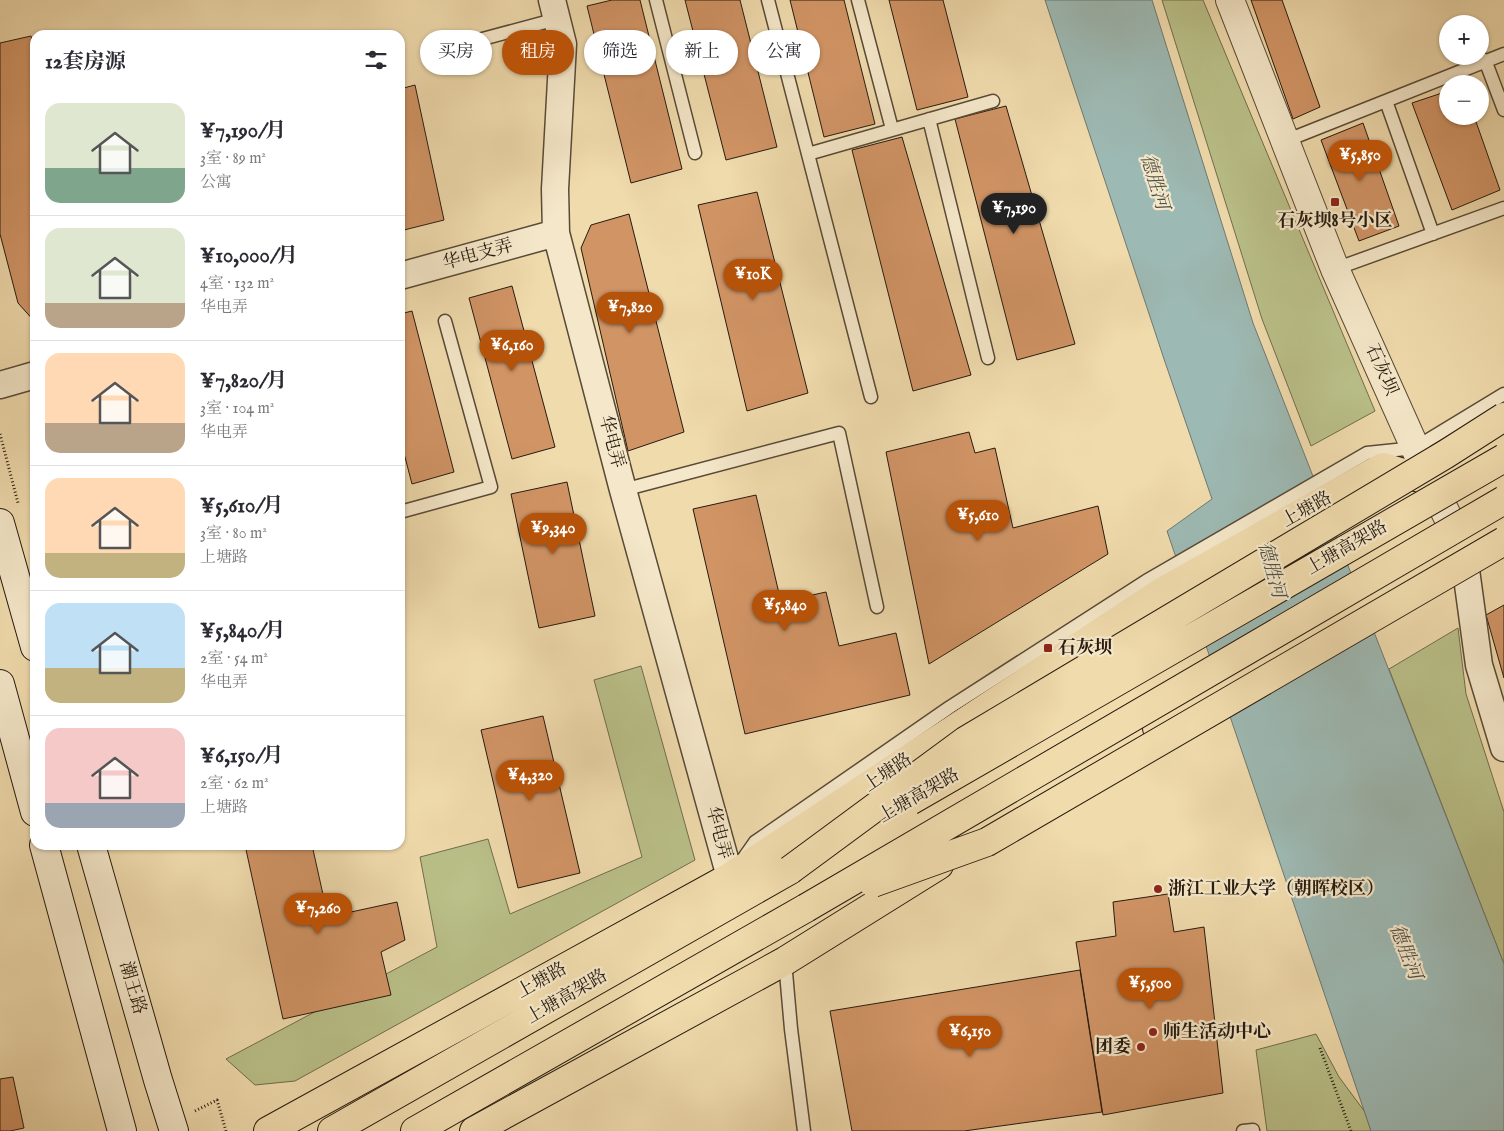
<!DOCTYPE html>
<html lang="zh">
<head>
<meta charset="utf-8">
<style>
	body { margin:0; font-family:"IM FELL English","Noto Serif SC",serif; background:#f2f2f3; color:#2b2b33; height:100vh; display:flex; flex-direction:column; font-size:19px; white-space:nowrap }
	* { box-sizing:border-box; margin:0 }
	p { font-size:16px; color:#7c7c81 }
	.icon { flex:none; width:28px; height:28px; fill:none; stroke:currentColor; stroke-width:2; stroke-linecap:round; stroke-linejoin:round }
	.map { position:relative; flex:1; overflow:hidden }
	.drawer { position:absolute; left:30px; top:30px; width:375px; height:820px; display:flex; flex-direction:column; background:#fff; border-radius:15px; box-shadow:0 1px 4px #0004 }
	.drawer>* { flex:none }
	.banner { position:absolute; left:420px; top:30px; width:475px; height:45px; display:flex; gap:10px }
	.tools { position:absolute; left:1439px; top:15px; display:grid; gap:10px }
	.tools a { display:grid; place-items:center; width:50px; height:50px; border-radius:50%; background:#fff; box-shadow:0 1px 4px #0004; font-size:25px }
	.price { position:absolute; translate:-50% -42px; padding:0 11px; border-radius:18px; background:#b45309; color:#fff; font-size:16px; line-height:32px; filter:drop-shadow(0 1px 2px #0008) }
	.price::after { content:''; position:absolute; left:50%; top:30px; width:15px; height:11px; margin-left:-8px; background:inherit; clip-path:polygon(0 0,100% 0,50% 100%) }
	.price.active { background:#222; color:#fff }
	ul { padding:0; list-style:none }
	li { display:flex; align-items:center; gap:15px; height:125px; padding:0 15px }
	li+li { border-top:1px solid #e1e1e2 }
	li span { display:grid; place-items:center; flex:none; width:140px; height:100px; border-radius:15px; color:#555 }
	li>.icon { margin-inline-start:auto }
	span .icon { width:60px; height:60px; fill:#fffc; stroke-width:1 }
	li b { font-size:21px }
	h2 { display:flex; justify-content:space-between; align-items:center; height:60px; padding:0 15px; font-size:21px }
	.tag { padding:0 18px; border-radius:22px; background:#fff; box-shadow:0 1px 4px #0004; font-size:18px; line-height:45px }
	.tag.active { background:#b45309; color:#fff }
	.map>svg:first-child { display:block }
</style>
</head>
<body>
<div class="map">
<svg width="1504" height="1131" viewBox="0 0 1504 1131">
	<rect width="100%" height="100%" fill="#f0dbad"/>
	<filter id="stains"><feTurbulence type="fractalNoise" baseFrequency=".004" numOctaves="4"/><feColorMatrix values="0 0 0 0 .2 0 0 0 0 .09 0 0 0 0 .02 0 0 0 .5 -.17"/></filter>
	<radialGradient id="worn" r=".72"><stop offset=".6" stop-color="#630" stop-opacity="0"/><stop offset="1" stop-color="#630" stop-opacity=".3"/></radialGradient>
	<path fill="#bac089" stroke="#706d4c" d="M1162 0H1203L1375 411 1311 446 1262 319Z
		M1458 628 1466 694 1504 812V964L1389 669Z
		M641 666 695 860 295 1081 255 1085 226 1059 437 947 420 857 488 839 510 914 642 857 594 680Z
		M1316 1034 1339 1077 1365 1112 1371 1131H1267L1256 1050Z"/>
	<path fill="#9db9b3" stroke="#6d7971" d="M1045 0H1152L1253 323 1504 964V1131H1371L1167 531 1212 499 1164 359Z"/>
	<path fill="#d19465" stroke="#261a0f" d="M612 0H640L682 169 631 183 587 6Z
		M685 0H740L777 147 726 160Z
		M790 0H844L875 124 824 137Z
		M889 0H943L968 97 917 110Z
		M1251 0H1282L1320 107 1293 119Z
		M31 36 35 50V322L18 303 0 234V43Z
		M415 85 444 220 400 231V89Z
		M1448 91V116H1474L1500 190 1452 210 1412 103Z
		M1006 106 1075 344 1017 360 955 119Z
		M1363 123 1399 226 1359 241 1321 140Z
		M902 137 971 375 913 391 852 150Z
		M757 192 808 393 747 411 698 205Z
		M629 214 684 432 628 451 581 248 591 225Z
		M512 286 555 447 512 459 469 298Z
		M412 311 454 472 412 484 400 438V314Z
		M969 432 975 453 995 448 1013 528 1098 506 1108 554 929 664 886 452Z
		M567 482 595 616 539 628 511 494Z
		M756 495 781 602 826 592 839 646 896 633 910 695 745 734 693 509Z
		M1504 605V678L1486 615Z
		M543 716 580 873 518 888 481 730Z
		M245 845H312L328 917 397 902 405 940 381 952 391 995 283 1019Z
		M1168 894 1174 932 1204 927 1223 1093 1103 1115 1076 942 1116 936 1113 902Z
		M1080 970 1102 1112 964 1131H852L830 1011Z
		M13 1077 24 1128 10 1131H0V1079Z"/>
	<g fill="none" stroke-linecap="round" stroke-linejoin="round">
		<defs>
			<path id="service" d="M656 0 695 153
				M768 0 871 397
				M858 0 892 129
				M475 41 557 19
				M1485 60 1504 110
				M1386 101 1433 234
				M929 119 988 358
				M1285 141 1504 54
				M808 154 993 101
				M1335 269 1504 208
				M623 490 839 433 877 607
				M400 512 491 487 445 321
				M743 859 755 842 950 707 1146 581 1367 453 1415 448 1504 394
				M785 961 791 1029 804 1131
				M1243 1131 1253 1130"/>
			<path id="minor" d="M552 0 563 44 555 189 556 233 623 490 730 877
				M400 276 556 233
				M0 385 35 375
				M1463 548 1479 665 1504 748"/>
			<path id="tertiary" d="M1230 0 1335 269 1430 481 1463 548"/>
			<path id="secondary" d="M0 523 35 647
				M0 684 35 812
				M44 845 122 1131
				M91 845 158 1080 174 1131"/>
			<path id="primary" d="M1157 728 1504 522
				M268 1131 730 877 1160 593 1383 467 1430 481 1504 437
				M474 1131 785 961 939 865"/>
			<path id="trunk" d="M332 1131 790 870
				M415 1131 806 908"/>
		</defs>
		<use href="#service" stroke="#584a36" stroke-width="15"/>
		<use href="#minor" stroke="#584a36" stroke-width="29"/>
		<use href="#tertiary" stroke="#584a36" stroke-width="30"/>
		<use href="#secondary" stroke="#261a0f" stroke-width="30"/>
		<use href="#primary" stroke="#261a0f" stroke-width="30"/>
		<use href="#trunk" stroke="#261a0f" stroke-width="30"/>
		<path stroke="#261a0f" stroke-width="3" stroke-dasharray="1 2.5" stroke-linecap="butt" d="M0 434 18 503
			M1320 1048 1351 1131
			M195 1111 217 1100 226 1131"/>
		<use href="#service" stroke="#f5e8ca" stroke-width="12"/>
		<use href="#minor" stroke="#f5e8ca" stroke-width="26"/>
		<use href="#tertiary" stroke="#f5e8ca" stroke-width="28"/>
		<use href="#secondary" stroke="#f5e8ca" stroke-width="28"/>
		<use href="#primary" stroke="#f0dbad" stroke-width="28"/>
		<use href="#trunk" stroke="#f0dbad" stroke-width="28"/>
		<defs>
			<path id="trunk-bridge" d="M910 801 1504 458
				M790 870 965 741 1446 454 1504 417
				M873 883 987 842 1504 541
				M806 908 1504 500"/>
		</defs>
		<use href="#trunk-bridge" stroke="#261a0f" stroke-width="30" stroke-linecap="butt"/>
		<use href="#trunk-bridge" stroke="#f0dbad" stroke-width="28"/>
	</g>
	<g fill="#8f2418" stroke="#f5e8ca" stroke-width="2">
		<rect x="1330" y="197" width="10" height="10" rx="2.5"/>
		<rect x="1043" y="643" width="10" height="10" rx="2.5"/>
		<circle cx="1158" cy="889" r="5"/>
		<circle cx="1153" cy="1032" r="5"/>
		<circle cx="1141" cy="1047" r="5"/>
	</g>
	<g text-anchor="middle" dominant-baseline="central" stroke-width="4.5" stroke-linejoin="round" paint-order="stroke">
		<g font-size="18" font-weight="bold" fill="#261a0f" stroke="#f5e8ca" text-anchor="start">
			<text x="1335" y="221" text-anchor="middle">石灰坝8号小区</text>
			<text x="1058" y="648">石灰坝</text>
			<text x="1168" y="889">浙江工业大学（朝晖校区）</text>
			<text x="1163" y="1032">师生活动中心</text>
			<text x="1131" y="1047" text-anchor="end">团委</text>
		</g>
		<g font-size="18" fill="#261a0f" stroke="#f5e8ca">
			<text transform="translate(478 255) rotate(-15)">华电支弄</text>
			<text transform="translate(1381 370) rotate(66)">石灰坝</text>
			<text transform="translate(611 442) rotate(75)">华电弄</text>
			<text transform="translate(1307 510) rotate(-29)">上塘路</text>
			<text transform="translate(1347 548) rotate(-30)">上塘高架路</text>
			<text transform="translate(888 773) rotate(-34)">上塘路</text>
			<text transform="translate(919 796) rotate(-30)">上塘高架路</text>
			<text transform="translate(718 833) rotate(75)">华电弄</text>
			<text transform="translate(542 981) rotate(-29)">上塘路</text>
			<text transform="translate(132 988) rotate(74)">潮王路</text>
			<text transform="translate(567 997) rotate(-30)">上塘高架路</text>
		</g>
		<g font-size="19" font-style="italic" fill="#505248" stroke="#f5e8ca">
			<text transform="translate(1154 182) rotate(73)">德胜河</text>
			<text transform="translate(1271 570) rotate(75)">德胜河</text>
			<text transform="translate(1405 952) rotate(69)">德胜河</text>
		</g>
	</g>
	<rect width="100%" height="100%" filter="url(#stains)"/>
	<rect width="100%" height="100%" fill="url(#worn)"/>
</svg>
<div class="tools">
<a>+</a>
<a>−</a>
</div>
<b class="price" style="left:1360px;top:182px">¥5,850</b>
<b class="price active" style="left:1014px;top:235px">¥7,190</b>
<b class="price" style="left:753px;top:301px">¥10K</b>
<b class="price" style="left:630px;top:334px">¥7,820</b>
<b class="price" style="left:512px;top:372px">¥6,160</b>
<b class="price" style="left:978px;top:542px">¥5,610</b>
<b class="price" style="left:553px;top:555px">¥9,340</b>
<b class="price" style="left:785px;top:632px">¥5,840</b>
<b class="price" style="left:530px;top:802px">¥4,320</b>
<b class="price" style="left:318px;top:935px">¥7,260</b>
<b class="price" style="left:1150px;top:1010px">¥5,500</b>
<b class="price" style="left:970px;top:1058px">¥6,150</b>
<div class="banner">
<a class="tag">买房</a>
<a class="tag active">租房</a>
<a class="tag">筛选</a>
<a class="tag">新上</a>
<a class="tag">公寓</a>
</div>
<section class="drawer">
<h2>12套房源<svg class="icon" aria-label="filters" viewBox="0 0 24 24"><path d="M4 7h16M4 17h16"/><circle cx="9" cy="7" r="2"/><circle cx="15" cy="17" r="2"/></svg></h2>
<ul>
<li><span style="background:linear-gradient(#dfe7d0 65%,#7fa58c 0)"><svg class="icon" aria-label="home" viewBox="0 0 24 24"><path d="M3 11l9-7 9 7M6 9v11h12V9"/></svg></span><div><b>¥7,190/月</b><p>3室 · 89 m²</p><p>公寓</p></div></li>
<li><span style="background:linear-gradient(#dfe7d0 75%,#b9a48a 0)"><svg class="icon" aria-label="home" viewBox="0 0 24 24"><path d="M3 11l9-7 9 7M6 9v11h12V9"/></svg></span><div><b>¥10,000/月</b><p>4室 · 132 m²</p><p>华电弄</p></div></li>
<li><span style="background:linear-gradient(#ffd9b3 70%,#b9a48a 0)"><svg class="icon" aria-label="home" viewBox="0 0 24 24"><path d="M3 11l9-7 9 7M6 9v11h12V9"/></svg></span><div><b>¥7,820/月</b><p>3室 · 104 m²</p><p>华电弄</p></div></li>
<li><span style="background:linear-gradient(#ffd9b3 75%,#c2b280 0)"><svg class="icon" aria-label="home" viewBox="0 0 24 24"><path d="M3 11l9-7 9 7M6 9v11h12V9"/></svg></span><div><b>¥5,610/月</b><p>3室 · 80 m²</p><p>上塘路</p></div></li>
<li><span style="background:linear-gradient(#bfe0f5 65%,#c2b280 0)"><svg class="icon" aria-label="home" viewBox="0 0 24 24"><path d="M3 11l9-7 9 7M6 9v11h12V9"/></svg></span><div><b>¥5,840/月</b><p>2室 · 54 m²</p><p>华电弄</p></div></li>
<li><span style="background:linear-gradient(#f6c9c9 75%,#9aa5b1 0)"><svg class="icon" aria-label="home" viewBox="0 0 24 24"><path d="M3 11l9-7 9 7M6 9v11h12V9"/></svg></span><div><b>¥6,150/月</b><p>2室 · 62 m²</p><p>上塘路</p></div></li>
</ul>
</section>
</div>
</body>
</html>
